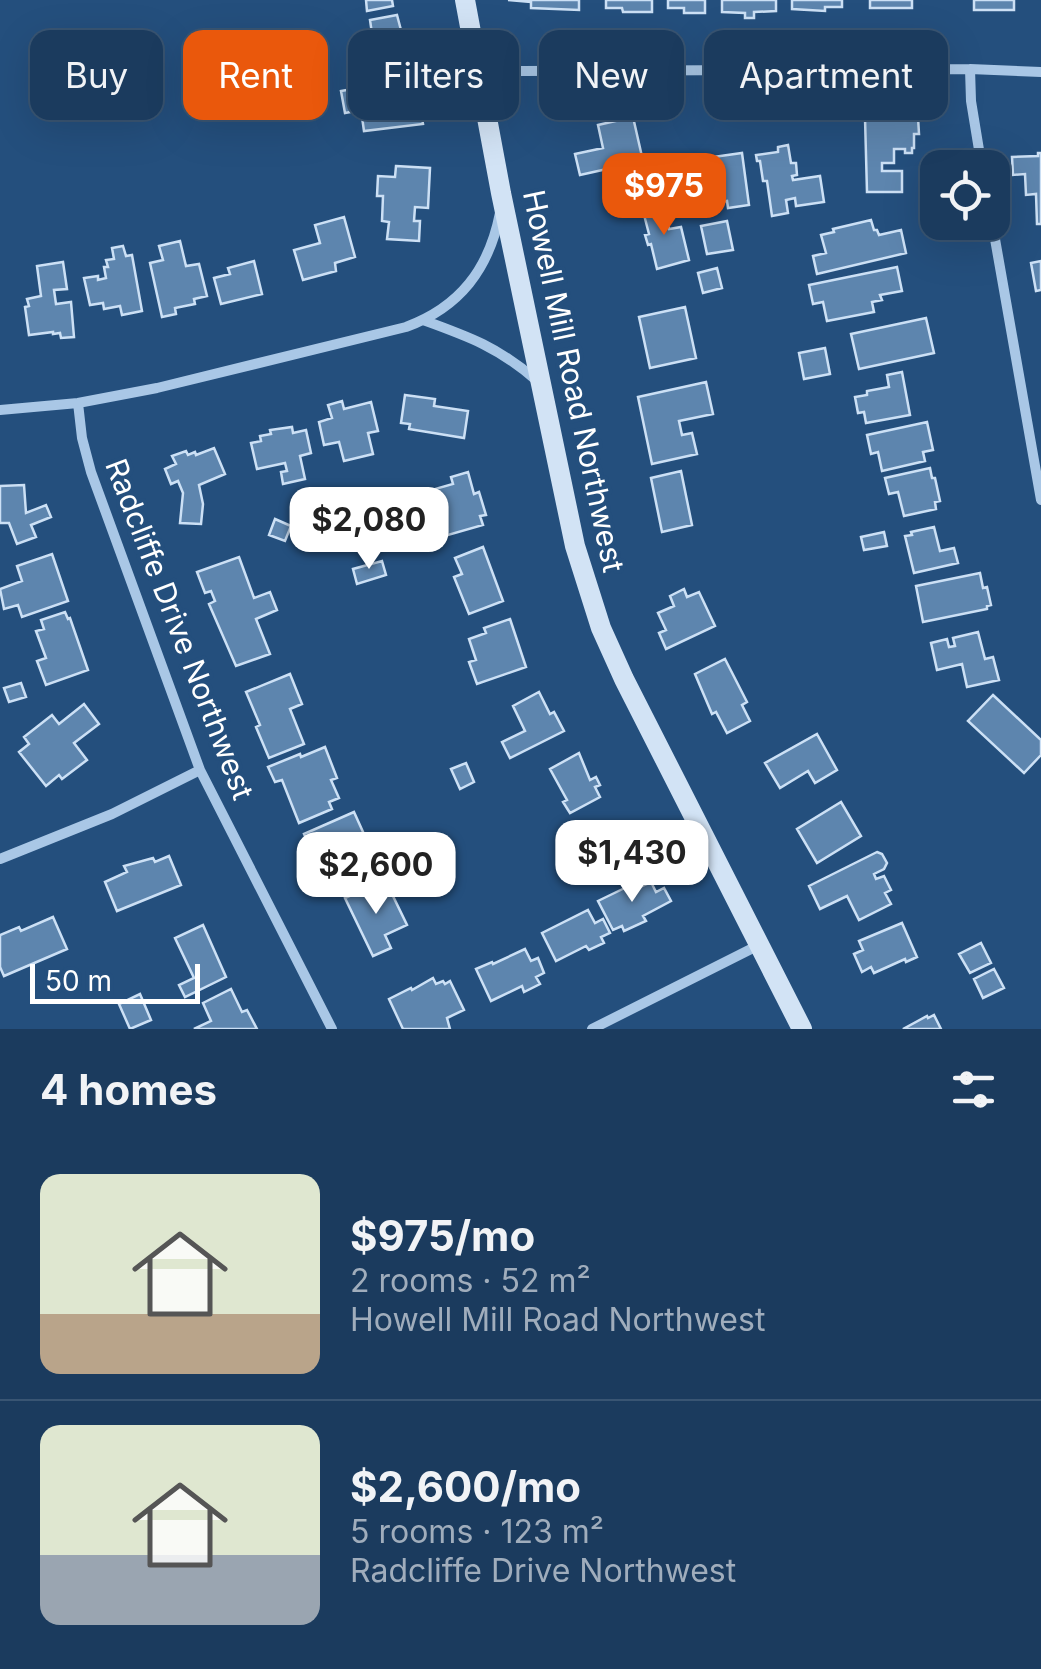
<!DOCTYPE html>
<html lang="en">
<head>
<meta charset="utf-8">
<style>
	body { margin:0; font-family:Inter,sans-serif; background:#244264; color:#f1f3f6; height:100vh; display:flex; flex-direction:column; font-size:38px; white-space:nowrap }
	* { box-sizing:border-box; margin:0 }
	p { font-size:32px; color:#a0adbc }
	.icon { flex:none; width:55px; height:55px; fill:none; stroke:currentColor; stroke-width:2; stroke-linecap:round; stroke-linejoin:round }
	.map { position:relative; height:1029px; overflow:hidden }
	.side { display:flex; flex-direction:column; background:#1b3b5e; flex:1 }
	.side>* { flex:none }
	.hud { position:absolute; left:30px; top:30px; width:982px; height:90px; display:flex; gap:20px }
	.buttons { position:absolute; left:920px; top:150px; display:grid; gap:20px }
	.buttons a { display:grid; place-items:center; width:90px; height:90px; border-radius:20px; background:#1b3b5e; box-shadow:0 10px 40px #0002,0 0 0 2px #395573; font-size:50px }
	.scale { position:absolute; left:30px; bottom:25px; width:170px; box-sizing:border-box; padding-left:10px; border:5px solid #fff; border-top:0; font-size:28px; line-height:35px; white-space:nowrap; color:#fff; -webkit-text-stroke:8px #244f7d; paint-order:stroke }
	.price { position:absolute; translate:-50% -85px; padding:0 22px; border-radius:20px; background:#fff; color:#222; font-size:32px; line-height:65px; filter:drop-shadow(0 2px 5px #0008) }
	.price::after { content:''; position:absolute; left:50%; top:60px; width:30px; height:22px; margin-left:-15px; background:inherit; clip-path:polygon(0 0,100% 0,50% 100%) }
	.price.active { background:#ea580c; color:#fff }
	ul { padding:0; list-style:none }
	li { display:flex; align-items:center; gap:30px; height:250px; padding:0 40px }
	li+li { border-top:2px solid #395573 }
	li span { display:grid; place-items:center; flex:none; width:280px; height:200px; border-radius:20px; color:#555 }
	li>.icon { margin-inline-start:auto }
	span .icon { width:120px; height:120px; fill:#fffc; stroke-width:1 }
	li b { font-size:42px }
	h2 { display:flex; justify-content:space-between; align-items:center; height:120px; padding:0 40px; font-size:42px }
	.chip { padding:0 35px; border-radius:20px; background:#1b3b5e; box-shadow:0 10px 40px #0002,0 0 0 2px #395573; font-size:35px; line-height:90px }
	.chip.active { background:#ea580c; color:#fff }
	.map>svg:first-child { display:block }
</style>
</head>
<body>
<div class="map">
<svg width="1041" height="1029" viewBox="0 0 1041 1029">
	<rect width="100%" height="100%" fill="#244f7d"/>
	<path fill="#5d85ae" stroke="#cce0f5" stroke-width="2.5" d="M366 0H392L393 6 367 11Z
		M508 0H579V10L531 8V2Z
		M606 0H652V12H623L622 8H606Z
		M668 0H705V13H684V8H668Z
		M722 0H776V11L754 12V18H745V13L722 12Z
		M792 0H842V7H825V11L792 9Z
		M870 0H912V8H870Z
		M974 0H1014V10H974Z
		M397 15 411 68 378 75 370 20Z
		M416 82 423 124 364 131 361 110 345 113 341 91 358 88V92Z
		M633 117 643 161 580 175 575 154 603 148 598 125Z
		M918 117 919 134H914V148H912V153H905V149H894V163H882V171H902V192H867L865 118Z
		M788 145 791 163H796L797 175 792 176 793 180 820 176 824 202 796 206 795 198 786 200 788 213 772 216 767 181H763L760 161H757L756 155 778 152V147Z
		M742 153 749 205 728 208 727 201 705 204 699 159Z
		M1038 153H1041V224H1037L1036 194 1026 195 1025 174 1013 175 1012 157 1038 156Z
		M396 166 430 168 428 208 415 207 414 221H420L419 241 387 239 389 222 382 221 383 196H377L378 176 395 177Z
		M681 173 685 193 664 197 661 177Z
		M662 202 669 229 681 227 689 260 657 269 651 244 648 245 645 235 649 234 642 207Z
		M344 217 355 257 335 263 336 271 303 280 294 250 320 243 315 225Z
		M871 220 874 230H877L879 235 901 230 906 253 817 274 813 256 826 253 821 235 834 232 833 229Z
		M727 221 733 250 707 254 701 226Z
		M180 241 186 266 199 264 207 296 194 299 195 304 175 308 176 314 162 317 150 263 163 260 159 246Z
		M123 246 126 256 132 255 142 311 122 315 120 306 104 309 103 303 90 305 84 278 98 276V280L106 278 104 267H108L106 260 114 259 112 248Z
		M254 261 262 294 221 304 214 278 230 274 228 268Z
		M1041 261V290L1036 291 1031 263Z
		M63 262 67 289 54 290 56 304 71 302 74 337 61 338 60 333 53 334V332L29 335 25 307 29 306 27 299 41 296 37 266Z
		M897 267 902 291 880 295 882 300 872 302 874 312 827 321 823 302 813 304 809 285Z
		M717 268 722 288 703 293 698 273Z
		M685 307 696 358 650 368 639 317Z
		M926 318 934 353 859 369 851 334Z
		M825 348 830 374 804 379 799 353Z
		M902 372 910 415 866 423 864 412 858 413 855 397 867 395V391L889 387 887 375Z
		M706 382 713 414 679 421 682 435 692 433 697 454 652 464 638 397Z
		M405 395 435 399 434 406 468 411 464 438 409 429 410 424 401 423Z
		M342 401 344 409 371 402 378 431 368 433 373 454 344 461 339 442 324 445 319 422 332 418 328 405Z
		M927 422 933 450 923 452 925 461 882 471 878 452 871 454 867 435Z
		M292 427 293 433 306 430 311 453 300 456 305 479 283 484 281 472 287 471 285 463 257 469 251 443 261 441 260 436 271 434 270 430Z
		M214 448 225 474 199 485 203 504 201 524 180 523 183 493 178 481 171 484 165 469 176 464 172 456 186 451 188 455 195 452 196 455Z
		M930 468 932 478H935L940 501 935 502 936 509 904 516 898 492 889 494 885 478Z
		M681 471 692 525 662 532 651 478Z
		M468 472 474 494 479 492 486 515 480 516 483 525 434 539 421 493 453 484 451 477Z
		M24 485 26 513 46 505 51 517 31 525 36 537 17 544 9 523H0V486Z
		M275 519 291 526 285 541 269 535Z
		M934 527 940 551 954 548 958 563 914 573 905 536 912 535 911 532Z
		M884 532 887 546 864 550 861 537Z
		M483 547 503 601 469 614 454 577 462 574 455 558Z
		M52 554 68 601 22 617 18 605 4 609 0 589 22 581 17 566Z
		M239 557 254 598 270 592 277 610 256 619 270 654 236 666 209 604 215 601 211 591 205 593 197 572Z
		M382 561 386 575 357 584 353 569Z
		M980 573 983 588 987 587 991 605 987 606V609L923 622 916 586Z
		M684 589 687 597 699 592 715 626 666 649 659 633 666 630 658 613 674 606 670 596Z
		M65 612 68 619 70 618 88 670 46 685 37 661 46 658 36 631 44 629 41 620Z
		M510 619 526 667 477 684 469 662 476 660 469 639 486 633 484 628Z
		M978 632 985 659 993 657 999 680 967 687 962 664 937 670 931 643 947 639 949 647 955 646 953 638Z
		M725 659 747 702 742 705 750 721 727 733 716 712 712 714 695 674Z
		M290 674 302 704 290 709 304 744 269 758 256 727 260 725 246 692Z
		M21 683 26 697 9 702 4 688Z
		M539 692 550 714 554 712 564 731 510 758 502 742 525 731 513 706Z
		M993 695 1041 740V755L1024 773 968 721Z
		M84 704 99 724 74 743 87 760 62 779 59 775 46 786 19 752 29 744 24 737 52 715 59 724Z
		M817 734 837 770 815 783 808 771 780 788 765 763Z
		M325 747 337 778 331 780 339 798 329 802 332 809 299 823 282 780 275 782 268 767 300 754 301 757Z
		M579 753 590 780 596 777 600 785 595 787 600 797 570 813 563 802 567 800 550 769Z
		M466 763 474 782 460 789 451 769Z
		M841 802 861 836 817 863 797 829Z
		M354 812 363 832 348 839 364 873 334 886 317 848 311 851 304 834Z
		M877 852 882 854 887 863 884 869 874 874 876 879 884 876 891 890 885 893 891 904 859 920 847 896 820 909 809 886Z
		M169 856 181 885 117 911 105 882 127 872 124 866 153 858 155 862Z
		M651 882 656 892 664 888 671 901 643 916 646 921 624 931 622 926 613 930 598 901 635 883 638 888Z
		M374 885 379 895 390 890 407 925 385 935 391 948 373 956 345 898Z
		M588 910 595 923 603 919 610 933 601 937 604 943 589 950 586 946 556 961 542 933Z
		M53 917 67 949 4 976 0 967V935L19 927 21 931Z
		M902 923 917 957 906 962 905 959 874 973 871 967 862 972 854 954 863 950 859 941Z
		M203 925 226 977 185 997 179 985 194 978 175 938Z
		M981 943 991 963 970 973 959 954Z
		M525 949 531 961 538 958 544 973 536 977 540 984 524 992 522 986 491 1001 476 969 492 962 493 964Z
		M994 969 1004 988 983 998 974 979Z
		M433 978 436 984 443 981 445 984 450 981 464 1010 447 1018 450 1029H403L389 999 411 988 412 990Z
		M231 989 242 1012 247 1010 257 1029H194L211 1021 203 1003Z
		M140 994 151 1020 130 1029 119 1004Z
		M934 1015 941 1029H903L927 1016 928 1018Z"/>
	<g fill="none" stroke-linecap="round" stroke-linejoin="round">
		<path stroke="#a9c7e6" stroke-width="10" d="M970 69 971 101 982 168
			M480 77 521 71 970 69 1041 72
			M992 222 1041 500
			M423 320C470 337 498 347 536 380
			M78 403 82 438 91 472 200 770 332 1029
			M0 410 78 403 157 388 406 327C460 307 489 269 500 213
			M0 859 112 814 200 770
			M592 1029 759 945"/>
		<path stroke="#d2e3f5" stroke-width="20" d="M465 0 501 193 575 546 601 628 624 679 802 1029"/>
	</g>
	<g text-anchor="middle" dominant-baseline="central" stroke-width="8" stroke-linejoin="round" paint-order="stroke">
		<g font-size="30" fill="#fff" stroke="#244f7d">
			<text transform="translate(574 381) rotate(78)">Howell Mill Road Northwest</text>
			<text transform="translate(180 629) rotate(69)">Radcliffe Drive Northwest</text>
		</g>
	</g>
</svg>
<div class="buttons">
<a><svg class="icon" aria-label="locate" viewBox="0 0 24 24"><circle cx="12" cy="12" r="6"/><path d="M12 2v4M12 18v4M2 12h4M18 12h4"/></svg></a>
</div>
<div class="scale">50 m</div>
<b class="price active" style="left:664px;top:238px">$975</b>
<b class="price" style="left:369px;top:572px">$2,080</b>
<b class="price" style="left:632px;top:905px">$1,430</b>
<b class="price" style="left:376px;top:917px">$2,600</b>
<div class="hud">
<a class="chip">Buy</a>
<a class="chip active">Rent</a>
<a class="chip">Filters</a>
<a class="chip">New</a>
<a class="chip">Apartment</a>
</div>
</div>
<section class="side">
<h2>4 homes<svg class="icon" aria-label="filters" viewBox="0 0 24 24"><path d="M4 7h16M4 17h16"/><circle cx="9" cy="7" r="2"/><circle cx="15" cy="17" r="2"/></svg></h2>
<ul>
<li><span style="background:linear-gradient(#dfe7d0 70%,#b9a48a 0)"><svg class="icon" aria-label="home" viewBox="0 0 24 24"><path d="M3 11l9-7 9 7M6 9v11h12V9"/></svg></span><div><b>$975/mo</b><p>2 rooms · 52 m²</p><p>Howell Mill Road Northwest</p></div></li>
<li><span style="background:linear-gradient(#dfe7d0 65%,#9aa5b1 0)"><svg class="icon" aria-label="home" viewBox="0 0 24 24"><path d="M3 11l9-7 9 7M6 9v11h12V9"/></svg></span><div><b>$2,600/mo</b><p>5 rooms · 123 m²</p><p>Radcliffe Drive Northwest</p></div></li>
</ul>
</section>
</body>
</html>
